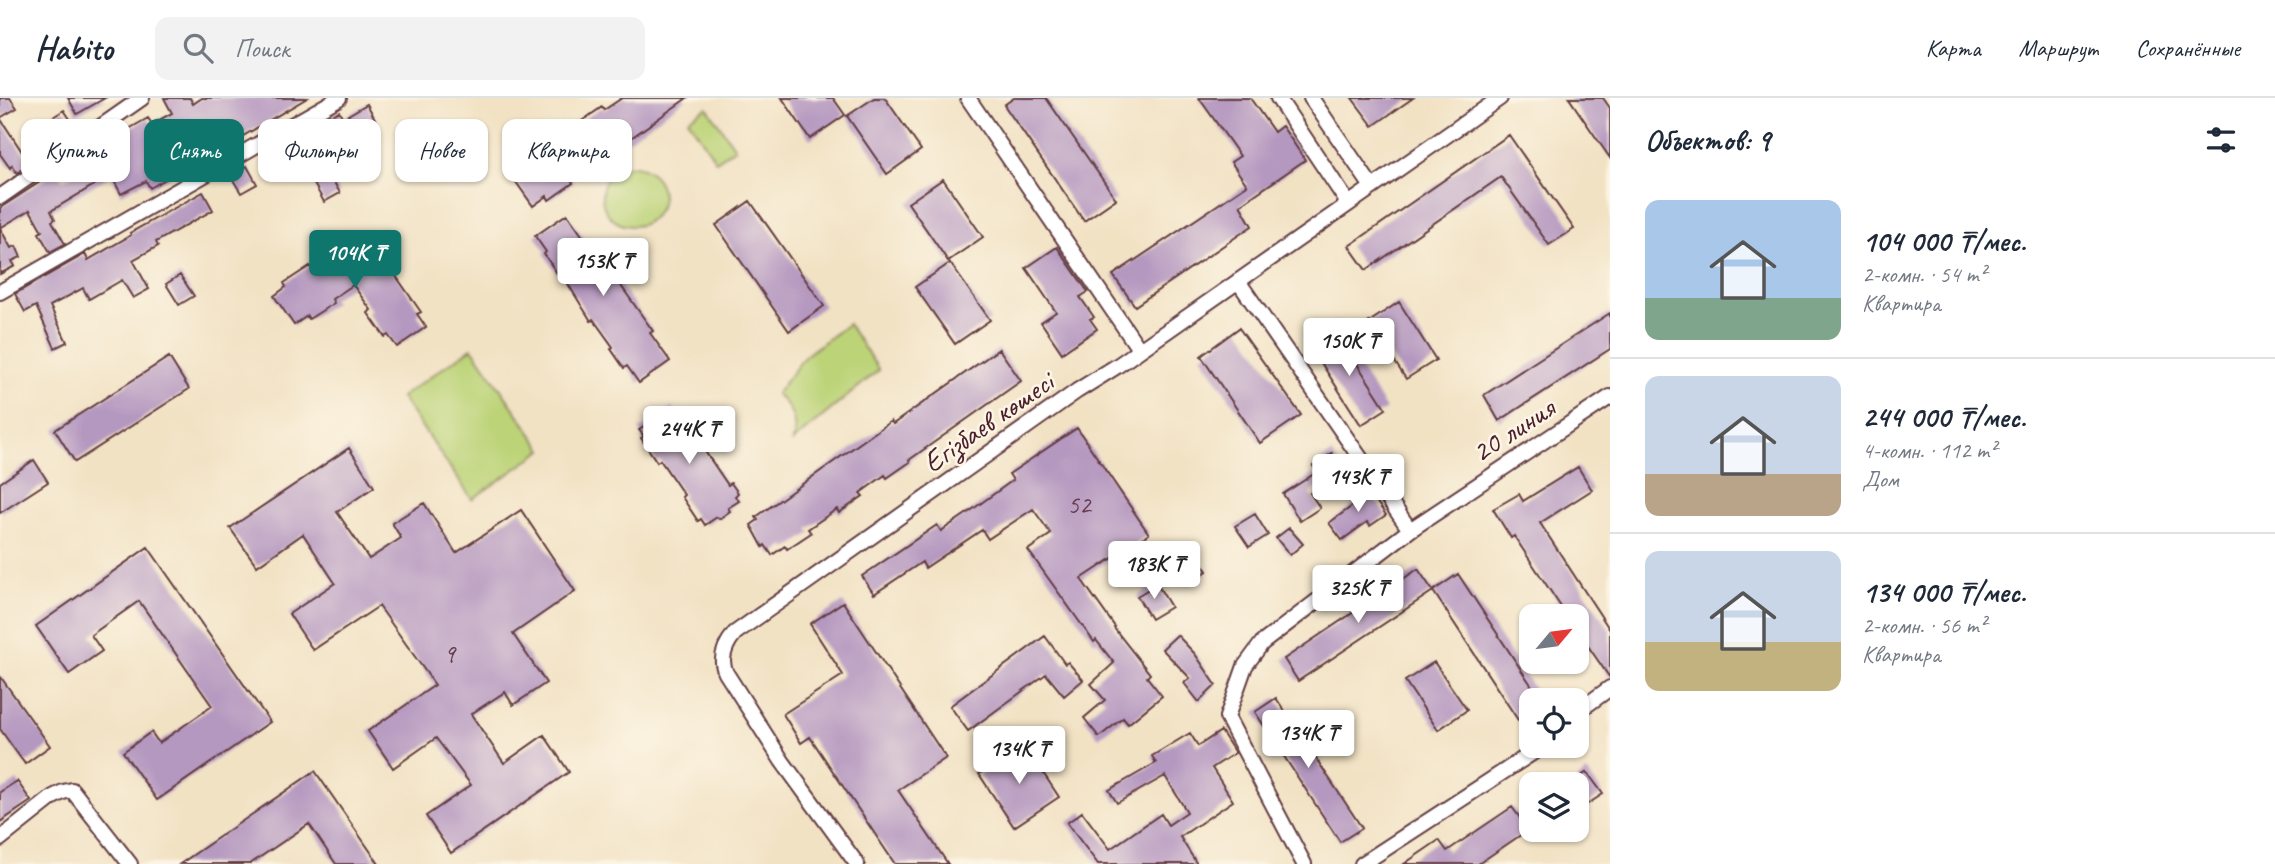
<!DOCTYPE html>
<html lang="ru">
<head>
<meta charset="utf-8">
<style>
	body { margin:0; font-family:Caveat,sans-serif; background:#f2f2f3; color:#1f2937; height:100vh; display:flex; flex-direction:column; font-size:26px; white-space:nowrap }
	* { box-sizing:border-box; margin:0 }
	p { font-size:23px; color:#747a83 }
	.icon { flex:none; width:38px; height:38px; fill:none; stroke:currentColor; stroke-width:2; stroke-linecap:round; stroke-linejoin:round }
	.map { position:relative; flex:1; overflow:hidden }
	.sheet { display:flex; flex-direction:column; background:#fff; width:665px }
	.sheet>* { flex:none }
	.banner { position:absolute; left:21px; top:21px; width:665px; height:63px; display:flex; gap:14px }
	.needle { width:46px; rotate:61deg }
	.fabs { position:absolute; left:1519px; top:506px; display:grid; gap:14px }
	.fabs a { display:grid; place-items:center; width:70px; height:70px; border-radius:14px; background:#fff; box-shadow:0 2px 5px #0004; font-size:35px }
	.price { position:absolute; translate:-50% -60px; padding:0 16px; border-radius:7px; background:#fff; color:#222; font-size:23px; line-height:46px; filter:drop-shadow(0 2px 4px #0008) }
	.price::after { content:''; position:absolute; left:50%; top:42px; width:21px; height:16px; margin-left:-10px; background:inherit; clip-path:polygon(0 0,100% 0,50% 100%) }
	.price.selected { background:#0f766e; color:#fff }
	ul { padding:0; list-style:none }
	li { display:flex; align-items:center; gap:21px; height:175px; padding:0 35px }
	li+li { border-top:2px solid #e0e1e3 }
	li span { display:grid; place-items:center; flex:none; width:196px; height:140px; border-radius:14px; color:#555 }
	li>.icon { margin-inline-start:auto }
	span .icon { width:84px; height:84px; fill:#fffc; stroke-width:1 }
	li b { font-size:30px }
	h2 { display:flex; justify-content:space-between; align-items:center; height:84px; padding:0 35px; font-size:30px }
	.chip { padding:0 24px; border-radius:14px; background:#fff; box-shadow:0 2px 5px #0004; font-size:24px; line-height:63px }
	.chip.selected { background:#0f766e; color:#fff }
	header { display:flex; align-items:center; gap:42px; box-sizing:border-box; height:98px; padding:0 35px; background:#fff; border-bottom:2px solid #e0e1e3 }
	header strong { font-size:33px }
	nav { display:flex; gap:38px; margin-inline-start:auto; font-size:24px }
	.search { width:490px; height:63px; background:#f2f2f3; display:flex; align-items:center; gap:18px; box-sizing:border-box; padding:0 24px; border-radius:14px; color:#747a83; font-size:26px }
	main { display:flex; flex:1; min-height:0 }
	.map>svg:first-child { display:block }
</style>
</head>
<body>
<header>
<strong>Habito</strong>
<div class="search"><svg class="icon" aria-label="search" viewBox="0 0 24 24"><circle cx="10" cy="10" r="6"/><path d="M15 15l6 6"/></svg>Поиск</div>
<nav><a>Карта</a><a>Маршрут</a><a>Сохранённые</a></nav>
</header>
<main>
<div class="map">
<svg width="1610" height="766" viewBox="0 0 1610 766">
	<rect width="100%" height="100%" fill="#fcf5e5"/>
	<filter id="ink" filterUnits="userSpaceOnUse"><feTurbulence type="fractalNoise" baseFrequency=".0143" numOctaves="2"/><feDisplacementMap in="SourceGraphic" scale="14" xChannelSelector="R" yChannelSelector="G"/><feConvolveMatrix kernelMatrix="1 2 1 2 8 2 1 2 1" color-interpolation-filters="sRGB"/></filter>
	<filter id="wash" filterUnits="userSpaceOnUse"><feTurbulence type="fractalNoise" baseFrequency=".00686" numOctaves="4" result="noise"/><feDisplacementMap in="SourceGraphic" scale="28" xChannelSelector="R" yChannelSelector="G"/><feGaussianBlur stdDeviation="1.57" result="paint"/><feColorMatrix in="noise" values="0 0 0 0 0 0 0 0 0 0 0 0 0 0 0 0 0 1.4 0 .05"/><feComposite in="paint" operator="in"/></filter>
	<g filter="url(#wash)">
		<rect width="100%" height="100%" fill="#f2e2c4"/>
		<path fill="#bcd377" stroke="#837951" stroke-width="2" d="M707 9 735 50 716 63 688 21Z
			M602 98a30 30 0 1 1 60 0a30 30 0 1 1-60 0Z
			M848 226 879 272 793 343C798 323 791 309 776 296L805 258Z
			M472 250 543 352 472 401 401 299Z"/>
		<g id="blocks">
			<path fill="#b598c0" d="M0 0H10L17 10 0 20 30 66 17 75 12 67 10 70 0 56Z
				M68 0H105L77 16Z
				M164 0H190L193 6 202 0H307L201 63 189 42 160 59 171 78 150 90 146 83 121 96 111 77 51 113 55 121 52 123 65 146 50 154 39 135 42 133 30 112 0 130V110L57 73 63 82 85 69 81 63 92 56 89 49 103 39 106 44 148 20 152 26 172 15Z
				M622 0H687L620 48 622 50 598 67 596 64 571 82 573 85 549 102 547 98 533 108 511 77 518 72 516 69 602 9 604 12Z
				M782 0H833L845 17 810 41Z
				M874 0H885L921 52 887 76 847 18Z
				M1014 0H1046L1116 101 1084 123 1004 7Z
				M1199 0H1250L1274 34 1282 28 1305 62 1240 107 1252 128 1135 208 1113 177 1247 87 1231 64 1240 58Z
				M1352 0H1413L1373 28Z
				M1569 0H1603L1610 10V60Z
				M367 6 380 30 358 42 355 35 305 62 295 44 326 27 323 22 339 13 343 20Z
				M64 12 76 30 53 44 42 26Z
				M1509 37 1574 131 1549 147 1501 79 1366 172 1349 148Z
				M247 68 257 86 241 95 230 77Z
				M330 77 340 95 324 104 314 86Z
				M943 81 983 139 948 163 908 105Z
				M203 94 213 112 156 144 158 148 133 162 149 191 133 200 122 182 89 201 83 190 50 208 67 244 55 250 36 208 25 214 15 196 85 156 88 162 131 137 130 135Z
				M750 103 824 208 789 233 716 127Z
				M567 116 586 143 588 141 643 219 653 233 650 235 670 263 639 285 627 268 624 270 611 251 613 249 593 221 591 223 560 173 557 175 544 156 546 154 535 138Z
				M0 130 11 150 16 148 21 159 12 163 15 168 0 176Z
				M366 135 421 214 417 216 426 229 397 249 388 237 385 239 368 215 371 212 353 187 332 201 334 205 309 221 307 218 294 227 274 198 286 189 284 185 310 168 312 171Z
				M1057 149 1088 194 1080 199 1094 219 1090 221 1097 231 1062 255 1041 224 1056 214 1026 170Z
				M950 165 990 222 955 246 915 189Z
				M180 177 194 198 179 207 166 186Z
				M1399 204 1436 262 1406 281 1369 224Z
				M1610 215V251L1499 323 1484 297Z
				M1239 230 1301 317 1260 345 1201 258Z
				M1336 233 1386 311 1361 327 1311 249Z
				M999 251 1021 283 909 362 910 364 887 380 885 377 860 395 863 398 839 415 837 411 808 431 811 435 787 451 785 448 772 457 765 447 763 449 751 427 758 422 756 419 891 323 893 326Z
				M169 259 189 291 75 364 55 332Z
				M672 309 676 315 678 314 728 387 731 385 738 395 735 398 739 403 728 410 730 413 719 421 717 419 705 427 701 421 698 423 682 399 684 397 660 362 657 364 641 340 644 338 639 332 650 325 648 321 659 313 662 317Z
				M1077 330 1149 436 1081 481 1115 529 1114 530 1150 576 1147 579 1162 598 1128 626 1123 620 1099 639 1084 620 1105 602 1091 586 1114 565 1096 542 1094 544 1028 452 1051 436 1033 411 988 441 982 432 925 470 922 464 874 496 862 478 937 427 941 433 969 414 1013 382 1009 376Z
				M349 350 374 389 337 414 369 461 401 440 392 425 424 405 456 455 521 412 575 493 513 536 546 585 513 607 505 594 471 616 504 665 544 637 569 674 451 755 426 718 471 687 436 640 393 670 368 633 435 587 379 508 313 552 289 516 335 485 303 436 257 468 230 430Z
				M1332 355 1343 372 1310 395 1320 410 1300 423 1283 396 1317 374 1313 368Z
				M34 362 48 384 0 415V385Z
				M1578 369 1592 392 1540 425 1610 532V580L1577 532V518H1567L1514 438 1511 440 1493 411 1519 396 1523 403Z
				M1365 388 1386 417 1370 428 1367 424 1342 442 1329 425 1355 406 1349 399Z
				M1255 416 1268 437 1249 449 1235 428Z
				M1289 430 1303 446 1290 457 1276 440Z
				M148 449 270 624 157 702 123 654 151 634 159 645 212 608 139 503 91 537 102 553 69 576 36 528Z
				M1192 452 1207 473 1187 487 1172 466Z
				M1418 471 1433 493 1298 583 1284 561Z
				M1458 476 1541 602H1531V613L1518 622 1433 493Z
				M1157 486 1171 509 1151 521 1137 498Z
				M843 504 946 660 898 692 948 766H895L810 639 801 645 783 616 843 577 810 526Z
				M1177 537 1195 556 1216 587 1199 604 1184 585 1190 580 1162 551Z
				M1045 538 1065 566 1068 564 1083 582 1064 598 1046 576 968 633 950 608Z
				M1434 564 1467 612 1438 632 1405 583Z
				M0 578 50 648 25 666 0 631Z
				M1276 600 1362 730 1340 744 1255 614Z
				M1221 633 1235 655 1212 670 1233 703 1180 739 1197 766H1098L1067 725 1082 714 1110 751 1161 716 1168 727 1187 714 1165 678 1117 705 1109 692 1156 665 1152 658 1190 635 1198 648Z
				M1024 646 1059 699 1014 729 979 676Z
				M315 673 379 766H336L309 726 250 766H180Z
				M1587 674 1603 696 1577 713V681Z
				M17 683 31 703 0 724V694Z
				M1512 709 1520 720 1531 713V730L1478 766H1404L1439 742 1447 753Z"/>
		</g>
	</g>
	<g filter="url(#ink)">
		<use href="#blocks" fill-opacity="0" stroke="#633c42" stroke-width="2"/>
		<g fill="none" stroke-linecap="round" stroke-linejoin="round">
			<defs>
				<path id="minor" d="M968 0 1139 251
					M1278 0 1348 105
					M1311 0 1372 89
					M0 99 142 0
					M1238 183 1410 432
					M0 194 339 0
					M1577 614 1610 590
					M0 741 53 699 63 694 72 692 130 766
					M857 766 782 663 726 575C719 561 725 547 735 535L1077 293 1117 268 1500 0
					M1304 766 1227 619 1245 568 1262 545 1410 432 1610 299
					M1362 766 1543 648"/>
			</defs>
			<use href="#minor" stroke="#633c42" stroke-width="18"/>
			<use href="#minor" stroke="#fff" stroke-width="14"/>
		</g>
	</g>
	<g text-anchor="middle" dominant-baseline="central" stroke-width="5" stroke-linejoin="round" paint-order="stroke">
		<g font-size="26" fill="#653d50">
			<text x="1079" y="406">52</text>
			<text x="449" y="555">9</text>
		</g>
		<g font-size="30" fill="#4a1f2b" stroke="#fcf5e5">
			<text transform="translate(988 324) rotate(-35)">Егізбаев көшесі</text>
			<text transform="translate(1513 332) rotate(-33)">20 линия</text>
		</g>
	</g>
</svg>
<div class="fabs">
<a><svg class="needle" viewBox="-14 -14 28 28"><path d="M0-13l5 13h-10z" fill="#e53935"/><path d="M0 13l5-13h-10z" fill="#747a83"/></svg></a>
<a><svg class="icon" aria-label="locate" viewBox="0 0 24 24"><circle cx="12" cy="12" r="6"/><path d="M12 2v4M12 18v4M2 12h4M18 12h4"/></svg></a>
<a><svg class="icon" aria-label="layers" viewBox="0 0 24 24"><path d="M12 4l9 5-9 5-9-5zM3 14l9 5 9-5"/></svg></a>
</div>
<b class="price selected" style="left:355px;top:192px">104K ₸</b>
<b class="price" style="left:603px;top:200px">153K ₸</b>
<b class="price" style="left:1349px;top:280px">150K ₸</b>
<b class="price" style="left:689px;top:368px">244K ₸</b>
<b class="price" style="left:1358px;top:416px">143K ₸</b>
<b class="price" style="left:1154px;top:503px">183K ₸</b>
<b class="price" style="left:1358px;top:527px">325K ₸</b>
<b class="price" style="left:1308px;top:672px">134K ₸</b>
<b class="price" style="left:1019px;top:688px">134K ₸</b>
<div class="banner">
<a class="chip">Купить</a>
<a class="chip selected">Снять</a>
<a class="chip">Фильтры</a>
<a class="chip">Новое</a>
<a class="chip">Квартира</a>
</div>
</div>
<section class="sheet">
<h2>Объектов: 9<svg class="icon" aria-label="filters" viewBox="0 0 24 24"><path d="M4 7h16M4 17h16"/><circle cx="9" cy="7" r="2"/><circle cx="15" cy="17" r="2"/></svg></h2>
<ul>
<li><span style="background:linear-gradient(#a9c7e8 70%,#7fa58c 0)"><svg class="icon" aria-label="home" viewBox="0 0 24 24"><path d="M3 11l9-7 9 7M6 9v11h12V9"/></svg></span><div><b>104 000 ₸/мес.</b><p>2-комн. · 54 m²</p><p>Квартира</p></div></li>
<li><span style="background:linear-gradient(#c9d6e8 70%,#b9a48a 0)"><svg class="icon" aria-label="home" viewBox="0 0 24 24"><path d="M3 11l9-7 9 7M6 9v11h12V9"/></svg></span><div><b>244 000 ₸/мес.</b><p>4-комн. · 112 m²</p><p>Дом</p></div></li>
<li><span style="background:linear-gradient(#c9d6e8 65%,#c2b280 0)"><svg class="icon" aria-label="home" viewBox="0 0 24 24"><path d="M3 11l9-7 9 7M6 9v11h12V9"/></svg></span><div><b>134 000 ₸/мес.</b><p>2-комн. · 56 m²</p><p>Квартира</p></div></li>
</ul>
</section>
</main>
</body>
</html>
